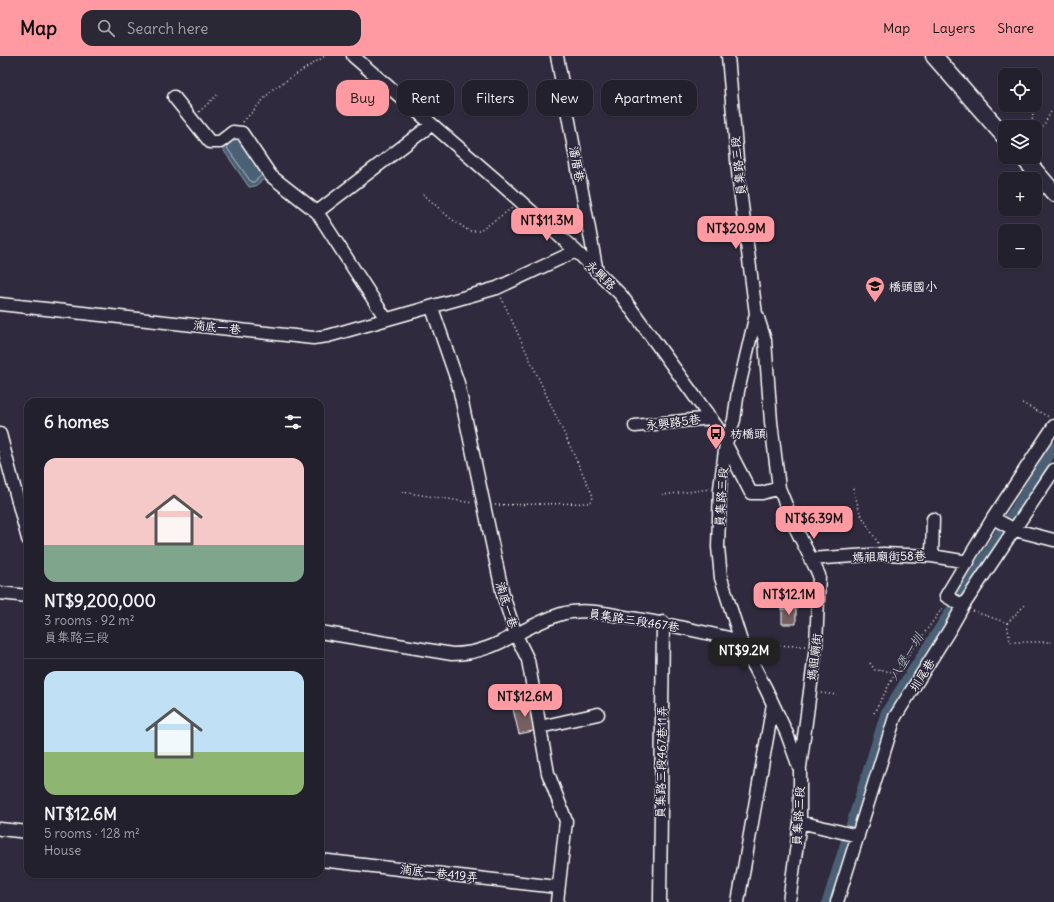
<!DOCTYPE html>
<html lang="en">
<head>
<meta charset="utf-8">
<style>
	body { margin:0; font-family:Delius,"LXGW WenKai TC",sans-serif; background:#2b2836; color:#f1f3f6; height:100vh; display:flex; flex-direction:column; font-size:15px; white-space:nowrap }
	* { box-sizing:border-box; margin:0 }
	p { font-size:13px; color:#a3a3aa }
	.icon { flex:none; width:22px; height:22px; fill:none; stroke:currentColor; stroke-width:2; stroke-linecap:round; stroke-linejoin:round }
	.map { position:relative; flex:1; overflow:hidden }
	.details { position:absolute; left:24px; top:342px; width:300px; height:480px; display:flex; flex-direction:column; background:#23202e; border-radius:12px; box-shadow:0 1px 3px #0004,0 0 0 1px #403e4a }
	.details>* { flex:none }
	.top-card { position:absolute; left:336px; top:24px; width:380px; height:36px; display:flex; gap:8px }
	.buttons { position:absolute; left:998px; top:12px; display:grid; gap:8px }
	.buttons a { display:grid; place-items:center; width:44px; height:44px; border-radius:8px; background:#23202e; box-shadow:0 1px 3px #0004,0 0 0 1px #403e4a; font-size:20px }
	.price { position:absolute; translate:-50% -34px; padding:0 9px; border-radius:8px; background:#ff9aa2; color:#111; font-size:13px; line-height:26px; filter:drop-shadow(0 1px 2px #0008) }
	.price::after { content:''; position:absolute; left:50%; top:24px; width:12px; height:9px; margin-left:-6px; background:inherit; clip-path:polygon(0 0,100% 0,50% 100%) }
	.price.on { background:#222; color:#fff }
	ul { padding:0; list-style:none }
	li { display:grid; align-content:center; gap:8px; height:212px; padding:0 20px }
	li+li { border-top:1px solid #403e4a }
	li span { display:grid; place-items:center; height:124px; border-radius:12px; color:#555 }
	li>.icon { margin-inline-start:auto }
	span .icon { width:72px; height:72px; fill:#fffc; stroke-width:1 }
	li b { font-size:17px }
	h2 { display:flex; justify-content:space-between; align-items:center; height:48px; padding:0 20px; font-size:17px }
	.tag { padding:0 14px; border-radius:12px; background:#23202e; box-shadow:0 1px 3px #0004,0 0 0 1px #403e4a; font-size:14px; line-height:36px }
	.tag.on { background:#ff9aa2; color:#111 }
	header { display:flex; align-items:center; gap:24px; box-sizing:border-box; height:56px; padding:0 20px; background:#ff9aa2; color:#111 }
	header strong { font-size:19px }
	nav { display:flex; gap:22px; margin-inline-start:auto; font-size:14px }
	.search { width:280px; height:36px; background:#2b2836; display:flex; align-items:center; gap:10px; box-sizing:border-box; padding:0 14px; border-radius:12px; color:#a3a3aa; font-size:15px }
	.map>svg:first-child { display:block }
</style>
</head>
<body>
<header>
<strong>Map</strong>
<div class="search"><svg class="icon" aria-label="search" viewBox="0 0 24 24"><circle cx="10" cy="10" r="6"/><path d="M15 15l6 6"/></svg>Search here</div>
<nav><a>Map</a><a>Layers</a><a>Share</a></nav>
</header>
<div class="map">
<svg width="1054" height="846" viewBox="0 0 1054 846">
	<rect width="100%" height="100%" fill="#2f2a3d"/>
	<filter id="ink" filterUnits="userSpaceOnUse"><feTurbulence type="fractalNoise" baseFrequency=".025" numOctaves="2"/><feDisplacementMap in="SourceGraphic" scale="8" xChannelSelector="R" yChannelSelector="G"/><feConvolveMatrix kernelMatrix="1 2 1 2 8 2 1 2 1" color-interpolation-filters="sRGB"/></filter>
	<g filter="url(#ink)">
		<path fill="#4b6175" stroke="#93a0ac" d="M236 78 268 120 255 130 249 131 220 89Z"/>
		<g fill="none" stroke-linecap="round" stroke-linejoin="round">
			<path stroke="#b7c0c8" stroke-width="1" d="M227 89V92L251 126H254L262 119"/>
			<path stroke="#4b6175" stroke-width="10" d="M827 846 886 656 1054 392"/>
		</g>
		<path fill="#745e61" stroke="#fff" d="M782 553H796V568H782Z
			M531 645 538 674 519 678 512 649Z"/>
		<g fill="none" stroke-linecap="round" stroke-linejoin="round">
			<defs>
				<path id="minor" d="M353 0 502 129 576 195 621 239 717 371 751 437H762L779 432
					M557 0 597 216
					M728 0 739 126 756 258 738 335 734 364 726 387 720 432 718 491 721 522 741 585 766 633 787 678 800 714V766L789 846
					M174 41 210 86H220L233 76 242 77 271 120 317 156 431 69
					M317 156 386 263
					M0 248 313 282 328 280 497 232 576 195
					M432 252 458 327 503 539 516 579 528 604 548 717 566 765 557 846
					M757 259 765 284 771 366 779 432 794 469 819 519 816 590 800 711
					M635 370 711 362
					M0 378 28 483
					M993 462 1015 474 1054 484
					M932 500 933 463
					M810 503 883 498 932 500 968 506
					M0 537 28 540
					M963 550 946 540 993 462 1054 370
					M320 576 452 598C498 598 523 568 565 557 585 553 606 557 625 561 665 567 703 576 741 585
					M540 671 598 658
					M800 766 858 780
					M0 773 28 776
					M320 804 557 831
					M660 846 663 566
					M738 846 773 648
					M837 846 895 661 950 573 963 550 1054 414"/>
				<path id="major" d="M934 0 1005 81
					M1023 101 1054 137"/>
			</defs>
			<use href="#minor" stroke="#fff" stroke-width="15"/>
			<use href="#major" stroke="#fff" stroke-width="19"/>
			<path stroke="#fff" stroke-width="1.5" stroke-dasharray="1 3" stroke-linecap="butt" d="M199 56 217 39
				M243 66 273 33 325 0
				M1029 71 1033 62 1032 49
				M1035 85 1052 54
				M423 138 450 162 469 175H480L512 152
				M1022 347 1049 361
				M853 432 860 457 878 487
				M402 436 473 447
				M662 439 710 433
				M495 449 588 447 592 445 593 440 501 241
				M973 555 1007 567 1010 586H1054
				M1007 567 1026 548
				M756 589 806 590
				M870 607 875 614 896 616
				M821 637 837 639
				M874 657 896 616 944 550"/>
			<use href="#minor" stroke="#2f2a3d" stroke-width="12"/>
			<use href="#major" stroke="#2f2a3d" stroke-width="16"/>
		</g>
	</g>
	<defs>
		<symbol id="school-pin" viewBox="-11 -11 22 30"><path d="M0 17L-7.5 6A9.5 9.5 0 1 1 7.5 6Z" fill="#ff9aa2" stroke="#2f2a3d"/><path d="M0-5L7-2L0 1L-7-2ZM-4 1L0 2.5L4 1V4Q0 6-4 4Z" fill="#111"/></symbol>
		<symbol id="bus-pin" viewBox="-11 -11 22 30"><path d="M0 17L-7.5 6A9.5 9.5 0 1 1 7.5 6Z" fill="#ff9aa2" stroke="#2f2a3d"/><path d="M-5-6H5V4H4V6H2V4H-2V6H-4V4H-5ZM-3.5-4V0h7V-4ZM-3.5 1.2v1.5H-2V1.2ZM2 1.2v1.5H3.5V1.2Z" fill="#111"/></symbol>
	</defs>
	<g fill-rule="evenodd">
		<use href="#school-pin" x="864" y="219" width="22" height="30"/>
		<use href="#bus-pin" x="705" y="366" width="22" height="30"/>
	</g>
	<g text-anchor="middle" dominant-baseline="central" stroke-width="3" stroke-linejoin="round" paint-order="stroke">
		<g font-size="12" fill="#fff" stroke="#2f2a3d">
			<text transform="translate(577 108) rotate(79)">潘厝巷</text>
			<text transform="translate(738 110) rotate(-96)">員集路三段</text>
			<text transform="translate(601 219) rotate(44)">永興路</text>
			<text transform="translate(217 271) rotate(6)">湳底一巷</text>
			<text transform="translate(673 366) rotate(-7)">永興路5巷</text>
			<text transform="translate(721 441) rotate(-86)">員集路三段</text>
			<text transform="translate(889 500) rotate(-1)">媽祖廟街58巷</text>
			<text transform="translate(507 549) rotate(73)">湳底一巷</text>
			<text transform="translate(634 564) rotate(9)">員集路三段467巷</text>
			<text transform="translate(814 601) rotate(-83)">媽祖廟街</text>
			<text transform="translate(922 619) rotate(-58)">圳尾巷</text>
			<text transform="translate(661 706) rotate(-89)">員集路三段467巷11弄</text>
			<text transform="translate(798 760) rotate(-87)">員集路三段</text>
			<text transform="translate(439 817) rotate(6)">湳底一巷419弄</text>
		</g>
		<g font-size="12" fill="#fff" stroke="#2f2a3d" text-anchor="start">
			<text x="889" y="230">橋頭國小</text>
			<text x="730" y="377">枋橋頭</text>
		</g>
		<g font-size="13" font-style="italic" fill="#aeb8c1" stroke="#2f2a3d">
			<text transform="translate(906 601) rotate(-58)">八堡一圳</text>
		</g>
	</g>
</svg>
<div class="buttons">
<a><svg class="icon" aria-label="locate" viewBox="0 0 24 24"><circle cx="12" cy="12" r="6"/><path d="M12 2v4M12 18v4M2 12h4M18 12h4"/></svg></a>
<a><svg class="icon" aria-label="layers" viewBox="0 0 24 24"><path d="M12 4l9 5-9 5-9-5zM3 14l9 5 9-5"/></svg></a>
<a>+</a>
<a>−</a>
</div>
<b class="price" style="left:547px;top:186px">NT$11.3M</b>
<b class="price" style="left:736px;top:194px">NT$20.9M</b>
<b class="price" style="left:814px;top:484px">NT$6.39M</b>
<b class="price" style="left:789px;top:560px">NT$12.1M</b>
<b class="price on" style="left:744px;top:616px">NT$9.2M</b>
<b class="price" style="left:525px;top:662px">NT$12.6M</b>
<div class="top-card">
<a class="tag on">Buy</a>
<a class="tag">Rent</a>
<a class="tag">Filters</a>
<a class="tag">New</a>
<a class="tag">Apartment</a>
</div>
<section class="details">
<h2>6 homes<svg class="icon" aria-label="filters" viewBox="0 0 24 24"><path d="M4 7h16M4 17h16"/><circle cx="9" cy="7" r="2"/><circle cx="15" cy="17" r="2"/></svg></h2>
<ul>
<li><span style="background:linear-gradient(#f6c9c9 70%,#7fa58c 0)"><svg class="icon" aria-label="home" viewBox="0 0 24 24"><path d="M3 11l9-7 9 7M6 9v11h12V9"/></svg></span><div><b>NT$9,200,000</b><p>3 rooms · 92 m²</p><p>員集路三段</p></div></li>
<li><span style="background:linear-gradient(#bfe0f5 65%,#8fb573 0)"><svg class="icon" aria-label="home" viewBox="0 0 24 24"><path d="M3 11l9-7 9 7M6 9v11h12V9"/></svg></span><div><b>NT$12.6M</b><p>5 rooms · 128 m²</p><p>House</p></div></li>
</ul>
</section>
</div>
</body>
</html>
